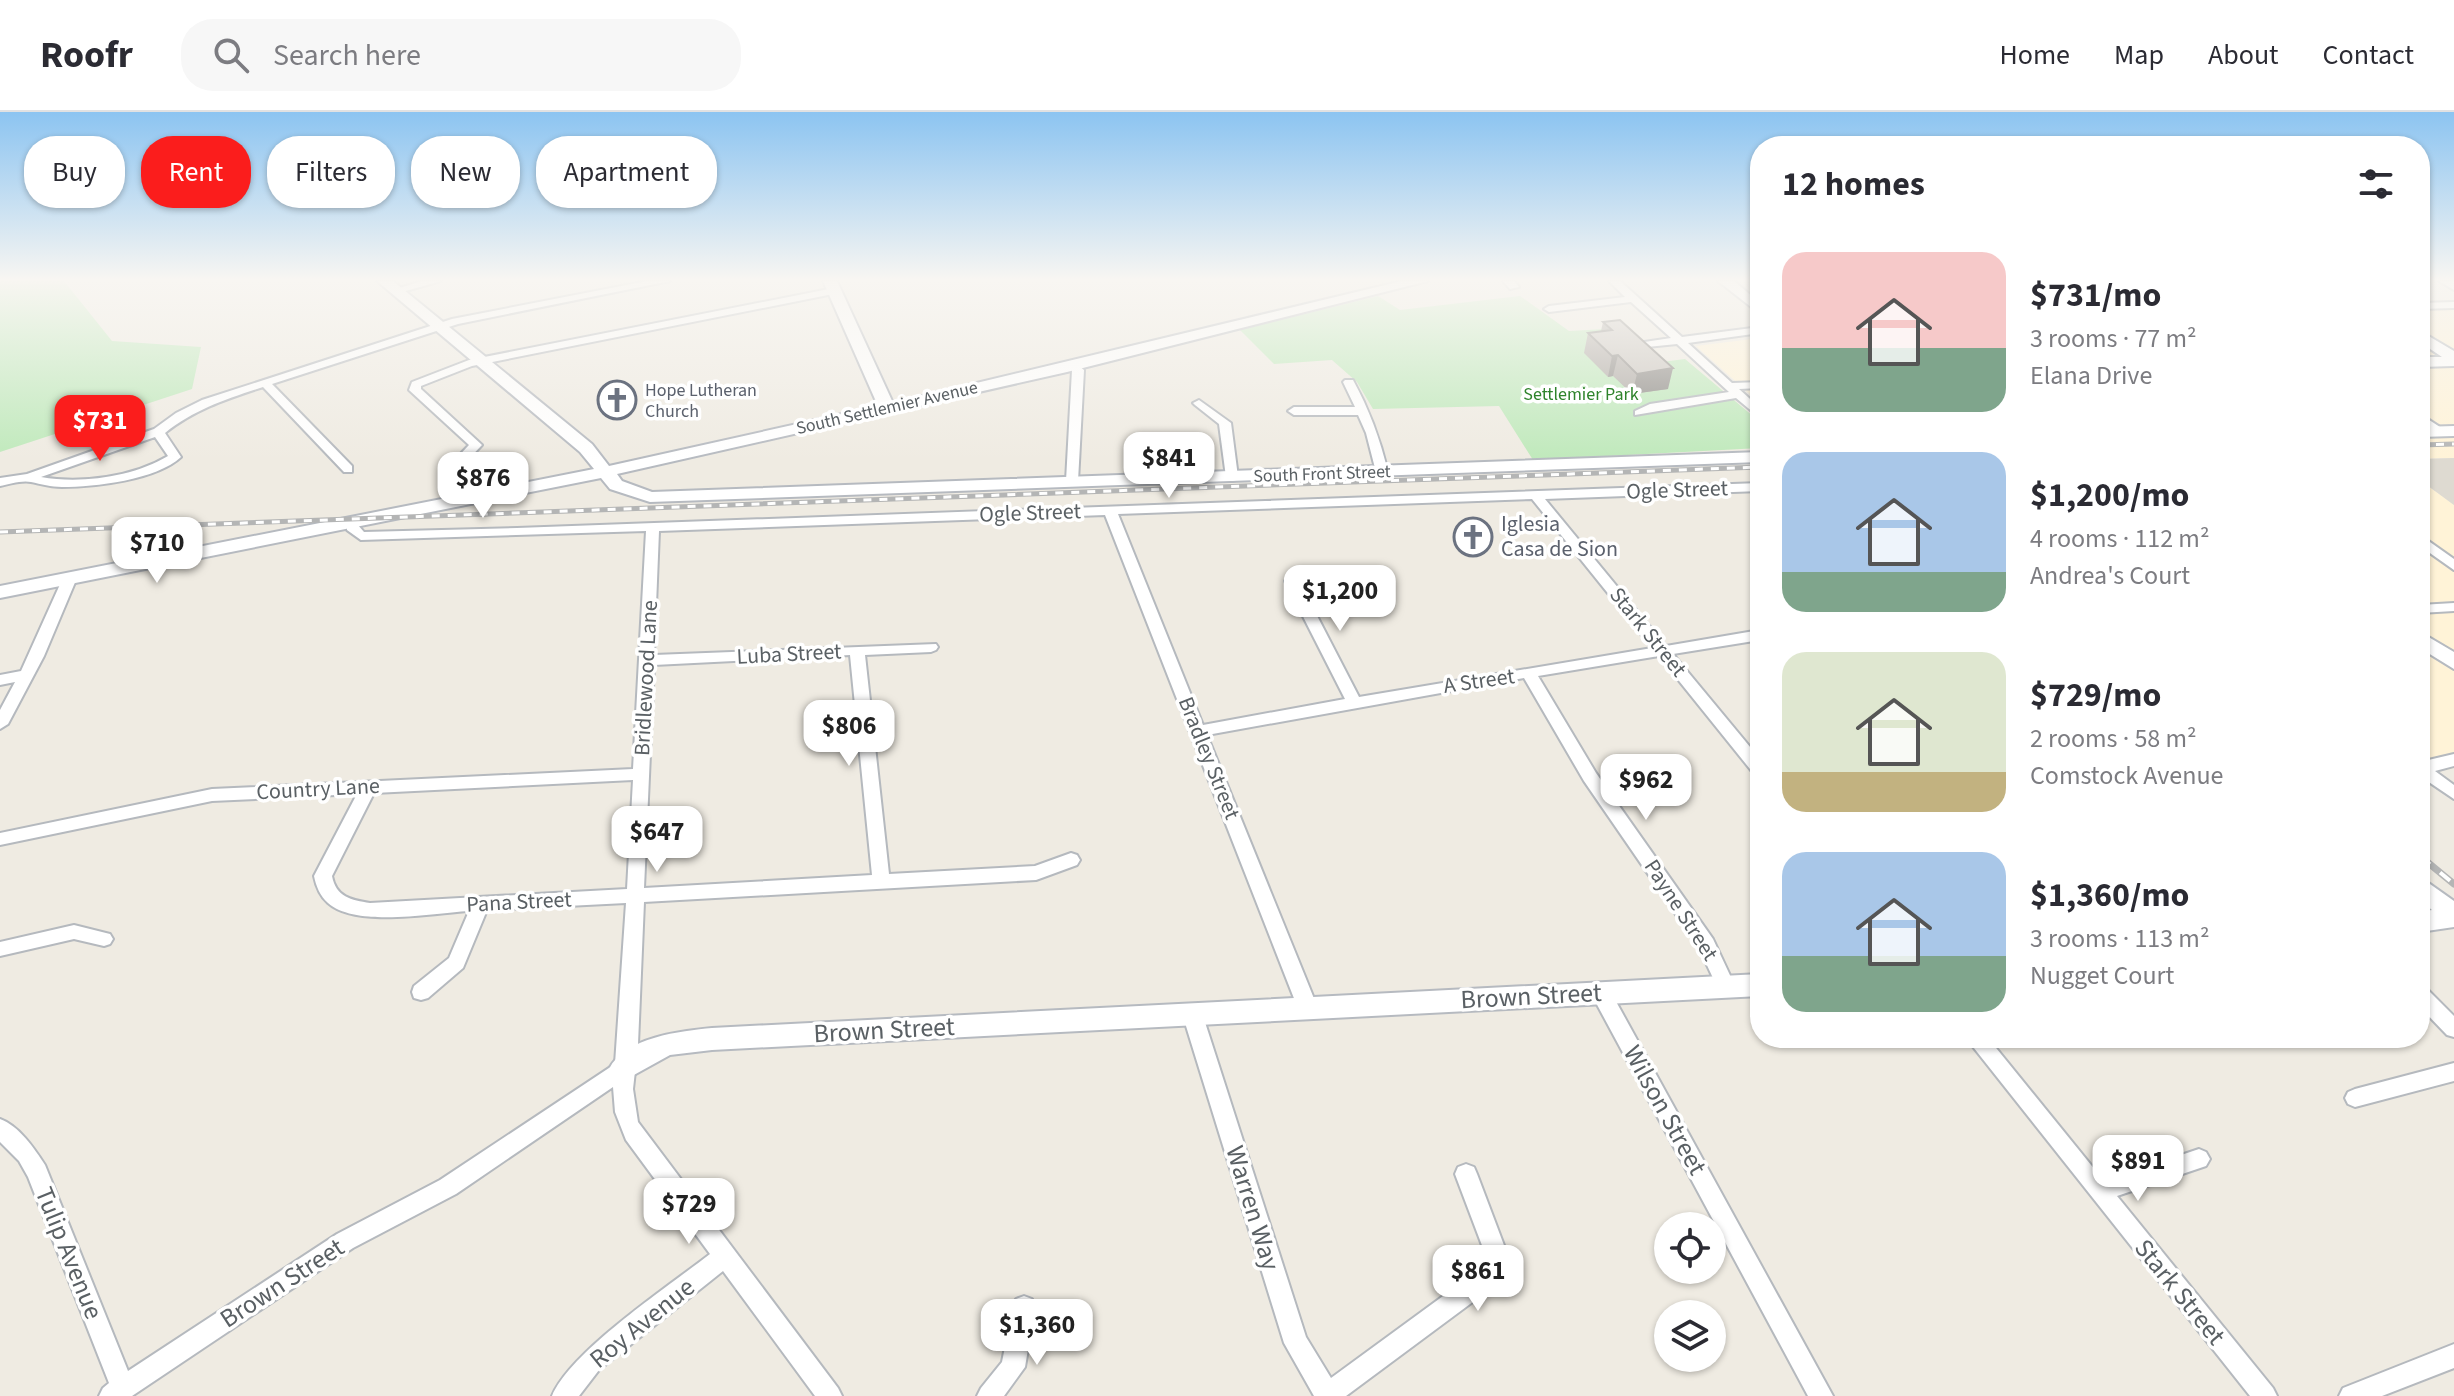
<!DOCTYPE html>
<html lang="en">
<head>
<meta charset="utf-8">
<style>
	body { margin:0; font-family:"Source Sans 3",sans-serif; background:#f7f7f7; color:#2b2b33; height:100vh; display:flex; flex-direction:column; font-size:30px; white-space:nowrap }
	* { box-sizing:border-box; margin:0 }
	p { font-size:26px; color:#7c7c81 }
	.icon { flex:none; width:44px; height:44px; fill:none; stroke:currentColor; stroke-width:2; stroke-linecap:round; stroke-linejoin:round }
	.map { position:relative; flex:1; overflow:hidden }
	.drawer { position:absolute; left:1750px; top:24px; width:680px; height:912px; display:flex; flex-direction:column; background:#fff; border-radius:32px; box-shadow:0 2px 6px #0004 }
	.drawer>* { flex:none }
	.top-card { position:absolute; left:24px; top:24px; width:760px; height:72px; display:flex; gap:16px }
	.tools { position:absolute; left:1654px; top:1100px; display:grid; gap:16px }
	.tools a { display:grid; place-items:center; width:72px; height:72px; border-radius:50%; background:#fff; box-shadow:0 2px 6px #0004; font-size:40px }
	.price { position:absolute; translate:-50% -68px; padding:0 18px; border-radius:16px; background:#fff; color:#222; font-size:26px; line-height:52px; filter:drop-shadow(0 2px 4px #0008) }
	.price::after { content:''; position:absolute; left:50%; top:48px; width:24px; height:18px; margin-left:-12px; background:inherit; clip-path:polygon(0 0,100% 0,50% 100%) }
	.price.on { background:#fb1d1c; color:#fff }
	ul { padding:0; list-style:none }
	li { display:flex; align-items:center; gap:24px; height:200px; padding:0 32px }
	li span { display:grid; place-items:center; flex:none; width:224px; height:160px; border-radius:24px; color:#555 }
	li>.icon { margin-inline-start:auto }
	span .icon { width:96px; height:96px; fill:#fffc; stroke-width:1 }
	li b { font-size:34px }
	h2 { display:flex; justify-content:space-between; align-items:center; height:96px; padding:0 32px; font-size:34px }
	.pill { padding:0 28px; border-radius:32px; background:#fff; box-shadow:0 2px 6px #0004; font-size:28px; line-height:72px }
	.pill.on { background:#fb1d1c; color:#fff }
	header { display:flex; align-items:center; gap:48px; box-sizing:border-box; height:112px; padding:0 40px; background:#fff; border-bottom:2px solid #e1e1e2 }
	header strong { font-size:38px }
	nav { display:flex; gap:44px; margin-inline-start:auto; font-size:28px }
	.search { width:560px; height:72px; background:#f7f7f7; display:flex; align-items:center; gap:20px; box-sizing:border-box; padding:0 28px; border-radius:32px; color:#7c7c81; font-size:30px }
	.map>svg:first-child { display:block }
</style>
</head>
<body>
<header>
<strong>Roofr</strong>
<div class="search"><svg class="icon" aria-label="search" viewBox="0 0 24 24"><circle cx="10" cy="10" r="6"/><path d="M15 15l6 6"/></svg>Search here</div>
<nav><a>Home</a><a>Map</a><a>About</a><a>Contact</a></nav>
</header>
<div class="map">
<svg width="2454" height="1284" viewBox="0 0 2454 1284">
	<rect width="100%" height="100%" fill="#efebe2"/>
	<path fill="#fff3d7" d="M2454 197V346L2420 347V198Z
		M1760 226V291L1696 234Z
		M2420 368 2454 393V656L2420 664Z"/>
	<path fill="#dedad1" d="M2454 346V393L2420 368V347Z"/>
	<path fill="#bfe9bb" d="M64 169 112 229 201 235 192 277 0 340V169Z
		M1378 184 1400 198 1520 184 1569 219 1606 217 1646 252 1685 247 1760 310V336L1533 348 1499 294 1373 297 1357 270 1332 248 1274 252 1240 218Z"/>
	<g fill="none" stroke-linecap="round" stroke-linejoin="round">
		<defs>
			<path id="street" d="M422 169H441L395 182 390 179Z
				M647 169H670L458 212 272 272 352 354V360H344L263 275C227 287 195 297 165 321L181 345C156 368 95 375 62 375 51 375 41 372 31 370 22 368 9 372 0 374V366L27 362 154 317 176 301 202 288 452 207ZM155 325 168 344C133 365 81 372 41 365Z
				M1503 169H1514L1519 175 1510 177Z
				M1609 169H1620L1682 225 1760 215V221L1688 231 1732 271 1760 270V276L1739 277 1760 296V306L1736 286 1635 303V299L1650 292 1729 280 1677 232 1627 237 1626 235 1631 232 1671 226 1631 190 1549 200 1544 197 1549 194 1625 185Z
				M834 176 839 179 838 181 472 254 421 274V277L482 333 460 356 456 357 450 353 469 333 409 278 412 270 469 248Z
				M2454 190V196L2420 197V191Z
				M1073 249 1084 258 1078 369 1072 373 1066 369 1072 258 1067 252Z
				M1345 268H1353C1369 297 1380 327 1388 360L1386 363H1378L1376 360 1366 321 1358 303H1294L1288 299 1294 295H1355L1343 270Z
				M1199 288 1231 311 1238 365 1236 368 1232 369 1226 365 1219 312 1195 293 1193 291Z
				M2420 302 2443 317V323H2435L2420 312Z
				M1760 371V379L1545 387 1666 534 1760 518V528L1673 542 1760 647V664L1754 662 1659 544 1538 564 1596 661 1713 827 1735 874 1733 879 1726 882 1719 879 1699 836 1584 669 1524 566 1207 623 1317 894 1314 900 1307 902 1300 900 1297 894 1105 403 659 419 654 543 936 532 938 535 936 538 931 540 865 543 889 762 1035 754 1071 741 1077 743 1080 748 1077 753 1036 768 644 790 638 932 633 977 638 1010 838 1276 842 1284H815L723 1159 599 1258 579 1284H552C571 1239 669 1174 710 1142L626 1028 615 1000 613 975 456 1082 353 1136 132 1284H99L103 1276 109 1271 28 1065 19 1049 0 1030V1007C19 1014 34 1036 45 1053L128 1259 337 1122 440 1068 615 952 626 791 487 798 463 856 428 886 421 888 414 886 412 880 414 874 449 846 469 799C434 801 356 816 328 791 320 784 316 774 314 764L357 682 212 689 0 733V721L212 677 633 657 646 419 361 428 347 418V412H357L364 420 517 416ZM1532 387 1652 536 1359 585 1299 469 1292 465 1285 469 1345 587 1203 613 1118 402ZM850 543 872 763 644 776 654 553ZM633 668 627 777 370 791C351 788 336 785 332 764L374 681Z
				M2420 423 2454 447V458L2420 434Z
				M69 464 76 468 44 544 8 612 0 617V598L15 570 0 573V563L21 559 62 468Z
				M2454 491V499L2420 501V493Z
				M2454 642V654L2435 659 2454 673V687L2420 664V650Z
				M74 813 110 822 113 827 110 832 104 834 74 827 0 844V830Z
				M1601 873 1608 875 1833 1284H1808L1594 887 1592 881 1594 875Z
				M2420 875 2427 877 2454 904V925L2447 923 2420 895Z
				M1192 893 1199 895 1202 901 1306 1225 1331 1266 1480 1157 1484 1147 1483 1136 1455 1062 1458 1055 1466 1052 1474 1055 1477 1062 1505 1136 1506 1147 1497 1172 1346 1284H1314L1284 1231 1182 901 1185 895Z
				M1966 926H1988L2104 1069 2199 1037 2206 1040 2210 1047 2206 1054 2117 1084 2273 1276 2277 1284H2250Z
				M2454 951V969L2355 995 2348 992 2345 986 2348 980 2355 977Z
				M1024 1184 1032 1187 1035 1195 1025 1255 1004 1284H977L981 1276 1002 1250 1013 1195 1016 1187Z
				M2454 1232V1256L2382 1284H2339L2343 1276Z"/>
			<path id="secondary" d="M377 169H393L592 332 609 354 878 294 823 169H837L893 291 1402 169H1428L1067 260 617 362 622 369 652 380 1760 340V350L650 390 610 377 601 366 0 486V474L594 357 580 340Z
				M1718 169H1734L1760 191V202Z
				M2439 169H2454V178Z
				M2420 219 2454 239V254L2420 255V245H2442L2420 230Z
				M2454 314V324L2420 325V315Z
				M2420 520 2454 540V557L2420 536Z
				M2420 765 2454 789V815L2420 820V800L2432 798 2420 788Z
				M1760 862V884L712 938 670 943 623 969 613 965 609 957C625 925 681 919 712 916Z"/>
		</defs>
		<use href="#street" stroke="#b5b9be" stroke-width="4"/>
		<use href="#secondary" stroke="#b6bac0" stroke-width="4"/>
		<use href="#street" fill="#fff" fill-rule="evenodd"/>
		<use href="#secondary" fill="#fff" fill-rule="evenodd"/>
		<defs>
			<path id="rail-far1" d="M2420 333 2454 332
				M0 420 1760 355"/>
			<path id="rail" d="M2420 744 2454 772"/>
		</defs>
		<use href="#rail-far1" stroke="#b4b5b5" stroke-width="5"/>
		<use href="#rail" stroke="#b4b5b5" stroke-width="7"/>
		<use href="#rail-far1" stroke="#fff" stroke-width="3" stroke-dasharray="8" stroke-linecap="butt"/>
		<use href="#rail" stroke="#fff" stroke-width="4" stroke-dasharray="13" stroke-linecap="butt"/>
	</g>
	<path fill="#aea9a4" d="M1603 210 1668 277 1632 282 1613 264 1608 265 1584 241 1588 221 1601 219Z"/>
	<path fill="#8d8a86" d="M1618 243 1613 264 1608 265 1612 244Z
		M1673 256 1668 277 1632 282 1637 262Z"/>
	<path fill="#cac5bf" stroke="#8d8a86" stroke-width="2" d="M1620 208 1673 256 1637 262 1618 243 1612 244 1588 221 1612 218 1603 210Z"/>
	<linearGradient id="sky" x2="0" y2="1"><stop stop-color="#8cc4f1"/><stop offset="0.48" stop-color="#f8f6f2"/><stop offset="1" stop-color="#f8f6f2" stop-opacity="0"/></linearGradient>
	<rect width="2454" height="349" fill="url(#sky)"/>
	<defs>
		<symbol id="church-ring" viewBox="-11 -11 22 22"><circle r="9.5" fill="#fff" stroke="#6b7280" stroke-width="1.5"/><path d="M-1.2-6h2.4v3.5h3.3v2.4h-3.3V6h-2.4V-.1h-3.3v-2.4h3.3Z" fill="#6b7280"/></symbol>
	</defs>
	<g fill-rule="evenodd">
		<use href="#church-ring" x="595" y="266" width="44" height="44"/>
		<use href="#church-ring" x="1451" y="403" width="44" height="44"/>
	</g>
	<g text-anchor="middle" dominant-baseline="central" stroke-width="7" stroke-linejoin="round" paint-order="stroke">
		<g font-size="18" fill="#5b616d" stroke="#fff" text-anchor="start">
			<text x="645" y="278">Hope Lutheran<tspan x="645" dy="21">Church</tspan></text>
		</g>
		<g font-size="18" fill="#2e832b" stroke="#fff">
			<text x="1581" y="282">Settlemier Park</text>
		</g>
		<g font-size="18" fill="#5a6064" stroke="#fff">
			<text transform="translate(887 296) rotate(-13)">South Settlemier Avenue</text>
			<text transform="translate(1322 362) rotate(-2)">South Front Street</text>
		</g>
		<g font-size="22" fill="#5a6064" stroke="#fff">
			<text transform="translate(1677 378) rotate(-2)">Ogle Street</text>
			<text transform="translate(1030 401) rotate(-2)">Ogle Street</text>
			<text transform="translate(1648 520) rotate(51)">Stark Street</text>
			<text transform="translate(789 542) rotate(-3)">Luba Street</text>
			<text transform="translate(646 566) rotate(-87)">Bridlewood Lane</text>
			<text transform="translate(1479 569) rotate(-8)">A Street</text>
			<text transform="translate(1209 646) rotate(68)">Bradley Street</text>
			<text transform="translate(318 677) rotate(-3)">Country Lane</text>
			<text transform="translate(519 790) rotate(-3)">Pana Street</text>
			<text transform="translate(1681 798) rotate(57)">Payne Street</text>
		</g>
		<g font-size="22" fill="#5b616d" stroke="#fff" text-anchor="start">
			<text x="1501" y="412">Iglesia<tspan x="1501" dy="25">Casa de Sion</tspan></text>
		</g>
		<g font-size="26" fill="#5a6064" stroke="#fff">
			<text transform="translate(1531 884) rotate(-3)">Brown Street</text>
			<text transform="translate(884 918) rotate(-3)">Brown Street</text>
			<text transform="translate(1665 998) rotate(61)">Wilson Street</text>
			<text transform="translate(1253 1096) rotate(73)">Warren Way</text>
			<text transform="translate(69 1141) rotate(68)">Tulip Avenue</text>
			<text transform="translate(282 1171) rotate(-33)">Brown Street</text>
			<text transform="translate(2180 1180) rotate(51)">Stark Street</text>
			<text transform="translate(642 1211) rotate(-39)">Roy Avenue</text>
		</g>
	</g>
</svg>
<div class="tools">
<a><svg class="icon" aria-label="locate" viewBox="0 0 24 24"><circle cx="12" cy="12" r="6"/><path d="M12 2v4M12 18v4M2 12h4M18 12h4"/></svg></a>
<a><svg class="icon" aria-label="layers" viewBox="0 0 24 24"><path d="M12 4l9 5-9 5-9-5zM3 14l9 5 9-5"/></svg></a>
</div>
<b class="price on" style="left:100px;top:351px">$731</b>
<b class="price" style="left:1169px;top:388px">$841</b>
<b class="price" style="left:483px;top:408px">$876</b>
<b class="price" style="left:157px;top:473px">$710</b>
<b class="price" style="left:1340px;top:521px">$1,200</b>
<b class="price" style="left:849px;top:656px">$806</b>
<b class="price" style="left:1646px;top:710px">$962</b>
<b class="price" style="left:657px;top:762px">$647</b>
<b class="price" style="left:2138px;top:1091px">$891</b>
<b class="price" style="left:689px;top:1134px">$729</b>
<b class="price" style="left:1478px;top:1201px">$861</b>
<b class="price" style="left:1037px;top:1255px">$1,360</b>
<div class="top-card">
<a class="pill">Buy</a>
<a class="pill on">Rent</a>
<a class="pill">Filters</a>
<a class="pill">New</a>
<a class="pill">Apartment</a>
</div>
<section class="drawer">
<h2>12 homes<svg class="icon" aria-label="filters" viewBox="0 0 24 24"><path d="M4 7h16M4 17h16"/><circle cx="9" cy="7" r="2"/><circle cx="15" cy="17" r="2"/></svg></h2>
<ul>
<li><span style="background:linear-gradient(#f6c9c9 60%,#7fa58c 0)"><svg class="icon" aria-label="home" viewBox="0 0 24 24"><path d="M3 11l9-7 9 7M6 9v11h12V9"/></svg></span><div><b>$731/mo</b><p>3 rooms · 77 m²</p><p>Elana Drive</p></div></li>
<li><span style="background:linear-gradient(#a9c7e8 75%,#7fa58c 0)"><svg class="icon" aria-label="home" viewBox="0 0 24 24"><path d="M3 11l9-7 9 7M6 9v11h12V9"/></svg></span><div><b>$1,200/mo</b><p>4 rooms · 112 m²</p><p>Andrea's Court</p></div></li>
<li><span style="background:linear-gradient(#dfe7d0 75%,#c2b280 0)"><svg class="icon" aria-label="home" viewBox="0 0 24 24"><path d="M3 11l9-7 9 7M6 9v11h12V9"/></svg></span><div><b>$729/mo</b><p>2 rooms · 58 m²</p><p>Comstock Avenue</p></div></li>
<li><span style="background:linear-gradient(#a9c7e8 65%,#7fa58c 0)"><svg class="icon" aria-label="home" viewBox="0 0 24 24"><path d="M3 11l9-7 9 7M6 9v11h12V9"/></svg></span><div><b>$1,360/mo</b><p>3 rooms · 113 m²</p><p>Nugget Court</p></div></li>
</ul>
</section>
</div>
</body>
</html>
